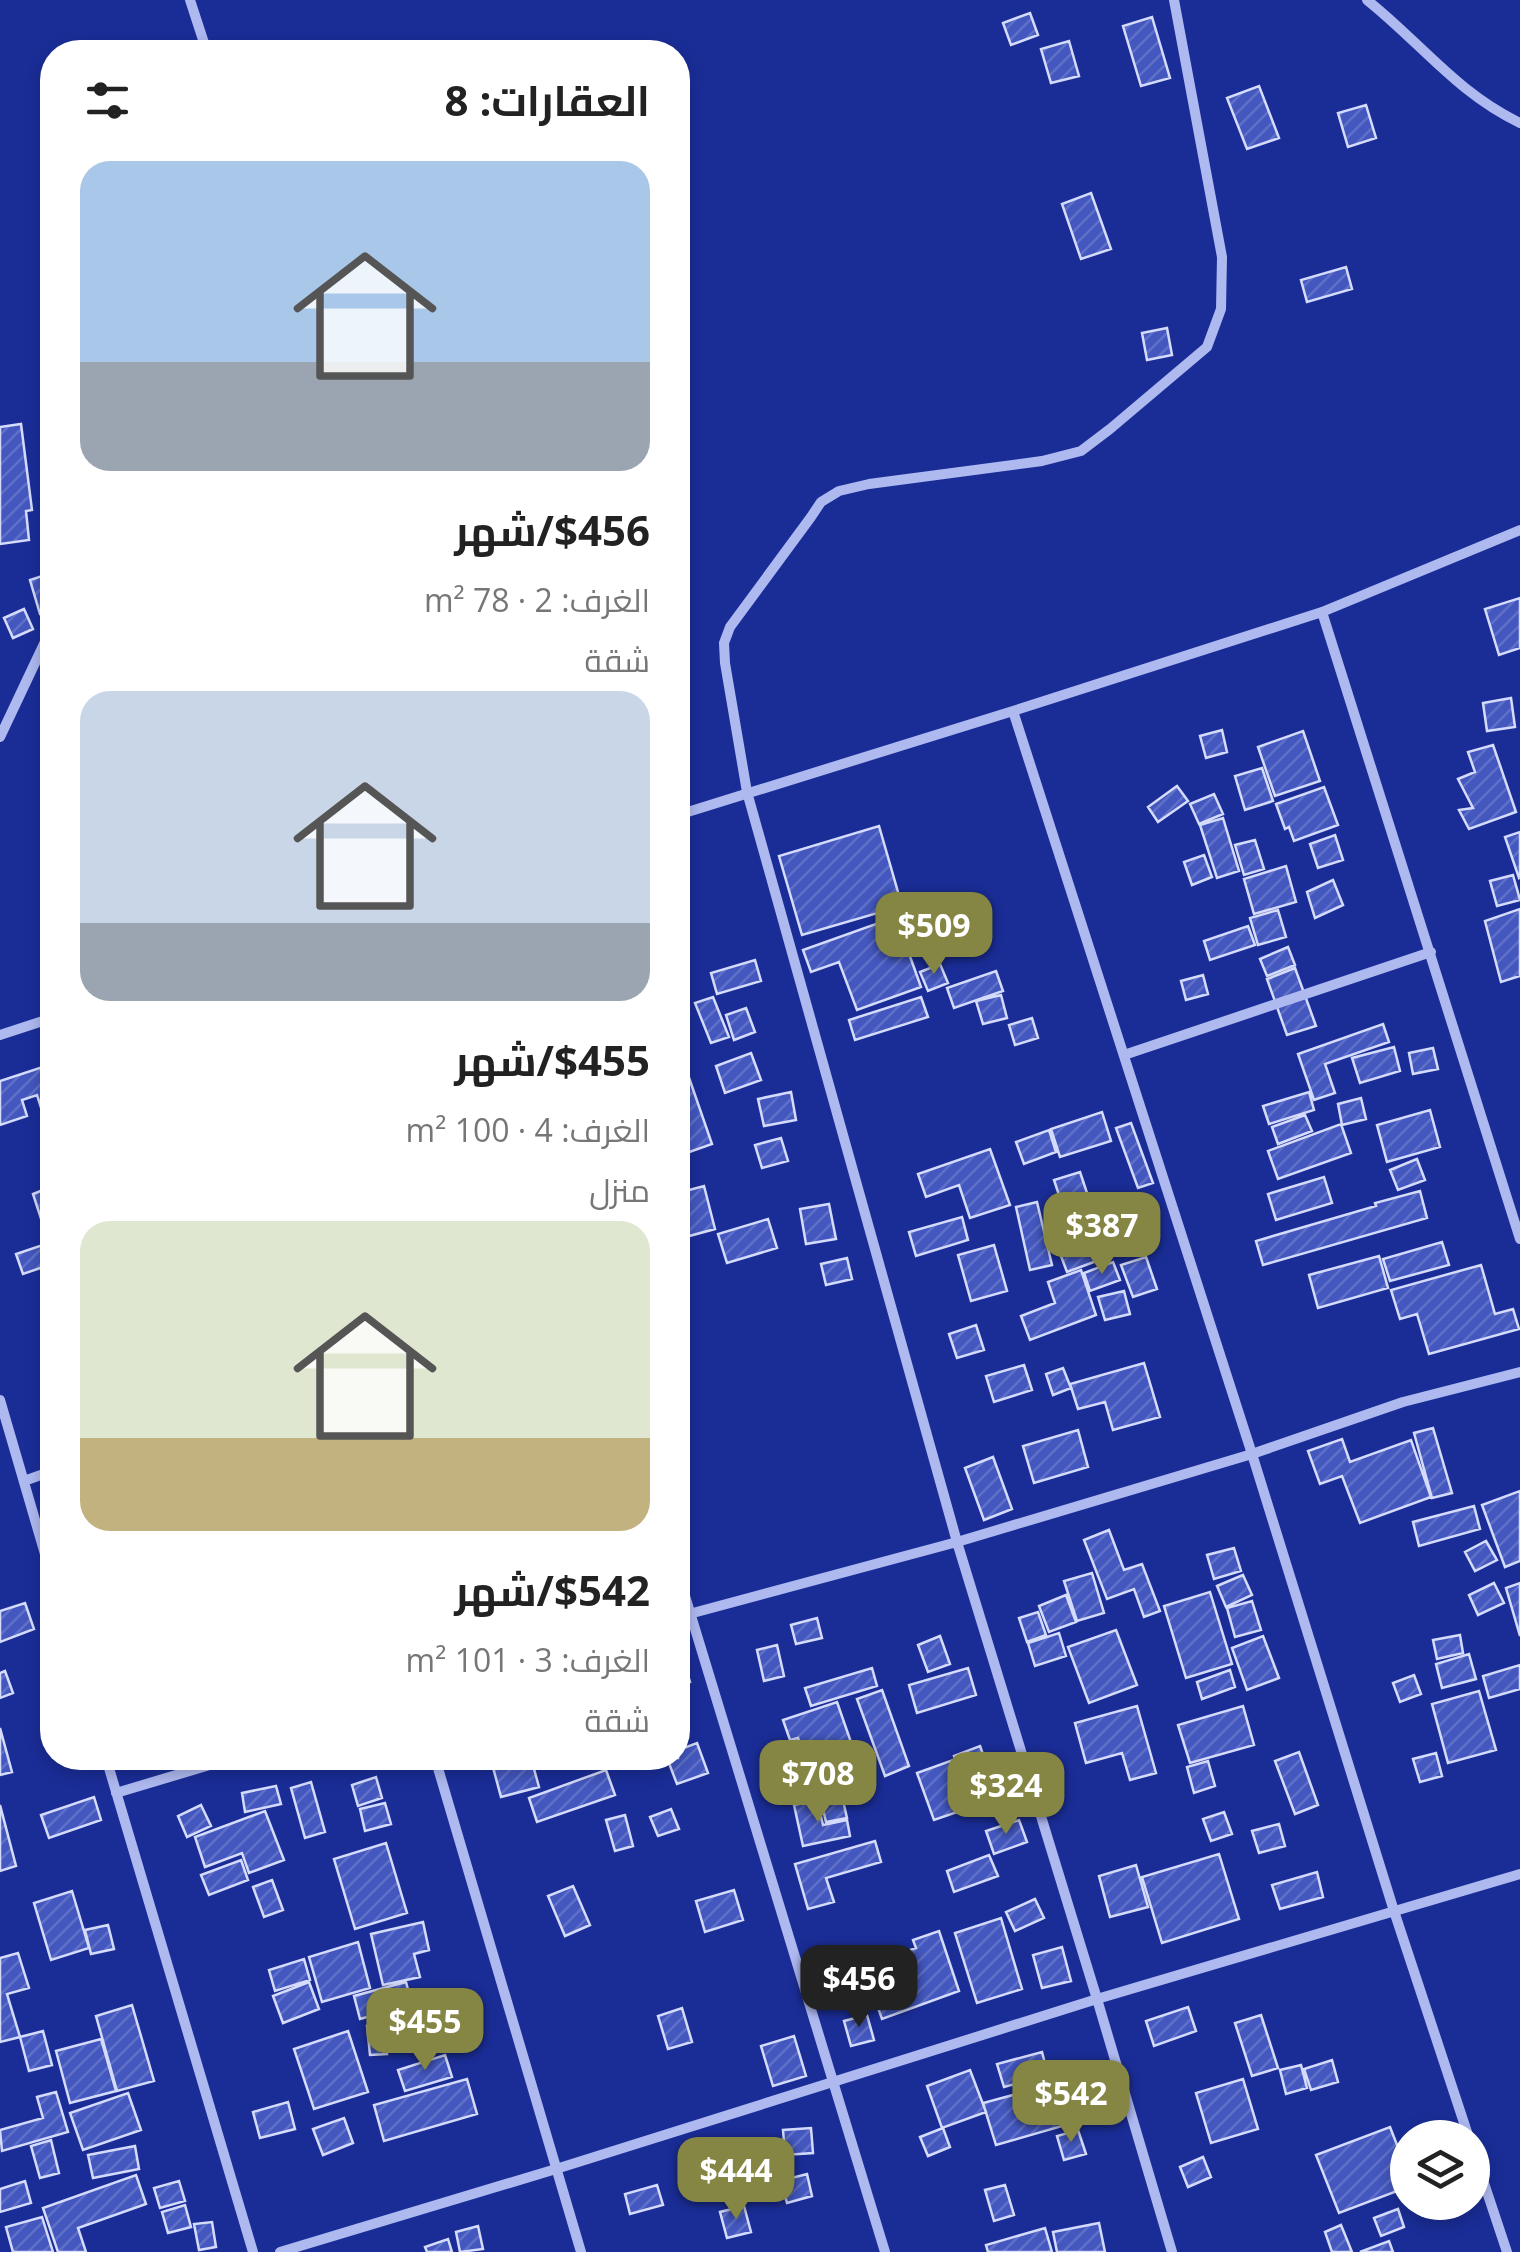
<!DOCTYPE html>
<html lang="ar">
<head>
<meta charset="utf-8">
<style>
	body { margin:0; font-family:"Open Sans",Cairo,sans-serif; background:#f6f6f6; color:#222; direction:rtl; height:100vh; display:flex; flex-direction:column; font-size:38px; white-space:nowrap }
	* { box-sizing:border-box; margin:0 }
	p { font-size:32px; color:#767676 }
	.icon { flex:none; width:55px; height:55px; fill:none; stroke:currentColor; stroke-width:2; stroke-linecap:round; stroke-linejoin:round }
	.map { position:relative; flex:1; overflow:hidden; direction:ltr }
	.drawer { position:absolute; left:40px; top:40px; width:650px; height:1730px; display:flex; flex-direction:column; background:#fff; border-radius:40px; box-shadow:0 5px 15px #0003; direction:rtl }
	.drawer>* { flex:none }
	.controls { position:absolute; left:1390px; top:2120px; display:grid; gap:20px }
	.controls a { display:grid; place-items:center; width:100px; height:100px; border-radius:50%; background:#fff; box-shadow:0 5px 15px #0003; font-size:50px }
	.price { position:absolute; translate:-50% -85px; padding:0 22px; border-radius:20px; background:#858544; color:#fff; font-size:32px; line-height:65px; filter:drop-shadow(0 2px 5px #0008) }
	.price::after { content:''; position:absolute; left:50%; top:60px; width:30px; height:22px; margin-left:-15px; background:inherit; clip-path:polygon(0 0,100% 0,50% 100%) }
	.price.current { background:#222; color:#fff }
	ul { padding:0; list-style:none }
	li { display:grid; align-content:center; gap:20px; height:530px; padding:0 40px }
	li span { display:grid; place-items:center; height:310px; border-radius:30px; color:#555 }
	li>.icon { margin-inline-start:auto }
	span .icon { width:180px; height:180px; fill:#fffc; stroke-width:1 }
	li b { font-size:42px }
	h2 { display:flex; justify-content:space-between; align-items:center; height:120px; padding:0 40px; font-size:42px }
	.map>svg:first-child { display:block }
</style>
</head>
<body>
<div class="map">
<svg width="1520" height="2252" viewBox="0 0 1520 2252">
	<defs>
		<pattern id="building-hatch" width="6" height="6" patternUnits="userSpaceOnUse" patternTransform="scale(2.5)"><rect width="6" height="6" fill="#4357be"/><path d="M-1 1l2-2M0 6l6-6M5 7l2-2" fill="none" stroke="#5f70c8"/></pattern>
	</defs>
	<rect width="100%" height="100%" fill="#1a2d97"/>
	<path fill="url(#building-hatch)" stroke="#d5dbfb" stroke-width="2.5" d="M1030 13 1038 35 1011 45 1003 23Z
		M1152 17 1170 78 1141 86 1123 26Z
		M1069 41 1079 76 1051 83 1041 49Z
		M1259 86 1279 138 1247 149 1227 98Z
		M1366 105 1376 138 1348 147 1338 113Z
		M1091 193 1111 249 1081 259 1062 204Z
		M1346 267 1352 289 1307 302 1301 280Z
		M1167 328 1172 355 1147 360 1142 333Z
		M21 424 32 510 26 511 29 540 0 544V427Z
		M48 574 52 589V610L40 614 30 580Z
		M1520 598V648L1499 655 1485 609Z
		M24 609 33 629 13 638 4 618Z
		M1511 698 1515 727 1487 731 1483 703Z
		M1222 730 1227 752 1206 758 1200 736Z
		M1303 731 1320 781 1275 796 1258 747Z
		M1493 745 1516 812 1469 829 1459 810 1473 808 1458 779 1475 772 1468 752Z
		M1262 768 1273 801 1245 810 1235 776Z
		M1177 786 1188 801 1158 822 1148 807Z
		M1324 787 1338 825 1294 841 1289 827 1285 829 1276 804Z
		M1214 794 1223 814 1199 824 1190 804Z
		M1223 818 1239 871 1217 878 1200 825Z
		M879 826 902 906 802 935 779 856Z
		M1520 832V877L1519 878 1505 837Z
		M1335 835 1343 860 1318 868 1310 844Z
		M1255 840 1264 869 1244 875 1235 845Z
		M1204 855 1212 877 1192 885 1184 862Z
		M1286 866 1296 902 1254 914 1244 879Z
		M1513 875 1520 900 1497 906 1490 881Z
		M1333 880 1343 905 1315 918 1307 892Z
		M1520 909V976L1501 982 1485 921Z
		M915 910 926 941 907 948 921 987 857 1010 839 962 811 972 803 950Z
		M1278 910 1286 937 1258 945 1250 918Z
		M1248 926 1255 945 1210 960 1204 941Z
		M1288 947 1295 965 1267 976 1260 959Z
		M755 960 761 981 717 994 711 973Z
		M940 964 948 983 928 991 920 972Z
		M1295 968 1316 1026 1287 1035 1267 979Z
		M996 971 1003 991 954 1008 947 988Z
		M1203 975 1208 994 1186 1000 1181 981Z
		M1001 995 1007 1018 983 1024 976 1001Z
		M713 997 729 1037 711 1043 695 1003Z
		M921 997 928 1017 855 1040 849 1020Z
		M746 1008 755 1032 734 1040 726 1015Z
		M1032 1018 1038 1038 1015 1045 1009 1025Z
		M1383 1024 1389 1042 1325 1064 1335 1093 1314 1100 1298 1054Z
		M1394 1047 1400 1071 1360 1083 1352 1058Z
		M1433 1048 1438 1069 1413 1074 1409 1053Z
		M751 1053 761 1080 725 1093 716 1066Z
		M52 1064V1142L37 1095 22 1100 27 1116 0 1125V1081Z
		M686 1069 712 1144 684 1154 678 1135V1072Z
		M791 1092 796 1120 764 1126 758 1099Z
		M1309 1092 1314 1110 1269 1124 1263 1106Z
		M1361 1098 1366 1119 1342 1125 1338 1104Z
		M1430 1110 1440 1147 1387 1162 1377 1125Z
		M1102 1112 1111 1141 1060 1157 1051 1129Z
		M1305 1115 1312 1131 1278 1144 1272 1127Z
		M1131 1123 1153 1183 1138 1188 1116 1128Z
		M1341 1124 1351 1153 1278 1179 1268 1151Z
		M1049 1130 1056 1152 1024 1164 1016 1142Z
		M781 1138 788 1161 762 1168 755 1145Z
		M990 1149 1010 1205 970 1218 959 1185 926 1197 918 1174Z
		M1417 1159 1425 1180 1398 1190 1390 1170Z
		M1080 1172 1091 1205 1065 1213 1054 1180Z
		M1324 1177 1332 1203 1276 1220 1268 1194Z
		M704 1186 715 1229 678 1239V1193Z
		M48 1188 52 1202V1264L23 1274 16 1254 49 1243 33 1194Z
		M1420 1191 1427 1218 1263 1265 1256 1241 1376 1206 1375 1203Z
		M1037 1202 1052 1265 1030 1270 1016 1207Z
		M829 1204 836 1239 806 1244 800 1209Z
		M1086 1214 1102 1259 1067 1272 1050 1227Z
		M962 1217 968 1240 916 1256 909 1232Z
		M768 1219 777 1248 727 1263 718 1234Z
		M1442 1242 1449 1265 1390 1281 1383 1259Z
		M994 1245 1007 1291 971 1301 958 1255Z
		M1379 1256 1388 1288 1318 1308 1309 1275Z
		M1146 1257 1157 1289 1133 1297 1121 1265Z
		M847 1258 852 1279 826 1285 821 1264Z
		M1113 1262 1120 1280 1090 1291 1084 1273Z
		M1481 1265 1495 1314 1513 1309 1519 1329 1429 1354 1417 1314 1400 1319 1391 1290Z
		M1081 1270 1096 1315 1030 1340 1021 1316 1055 1303 1048 1282Z
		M1124 1291 1130 1314 1105 1320 1098 1297Z
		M976 1325 984 1350 957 1358 949 1334Z
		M1144 1363 1160 1417 1113 1430 1105 1402 1078 1409 1070 1384Z
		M1024 1365 1032 1390 994 1402 986 1376Z
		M1063 1368 1071 1388 1053 1395 1046 1374Z
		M1433 1428 1452 1493 1432 1498 1414 1433Z
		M1078 1430 1088 1467 1034 1483 1023 1446Z
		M1342 1439 1350 1462 1411 1440 1431 1497 1360 1523 1342 1476 1320 1484 1308 1451Z
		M993 1457 1012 1509 984 1520 965 1468Z
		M1520 1491V1561L1505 1567 1482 1505Z
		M1474 1506 1480 1529 1419 1546 1413 1522Z
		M1109 1530 1124 1570 1142 1564 1160 1611 1144 1617 1134 1589 1107 1599 1084 1540Z
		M1486 1541 1497 1560 1475 1571 1465 1552Z
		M1234 1548 1241 1571 1214 1579 1207 1555Z
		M1092 1573 1104 1613 1077 1621 1064 1581Z
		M1243 1575 1252 1595 1226 1607 1217 1586Z
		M1494 1583 1504 1603 1478 1615 1469 1595Z
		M1520 1583V1636L1506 1588Z
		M1210 1592 1232 1664 1186 1678 1164 1606Z
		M1066 1595 1076 1622 1049 1632 1039 1606Z
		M1252 1601 1261 1630 1235 1637 1227 1608Z
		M25 1603 34 1629 0 1642V1611Z
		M1038 1612 1046 1635 1027 1642 1019 1618Z
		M817 1618 822 1638 796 1644 791 1625Z
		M1116 1630 1137 1685 1089 1703 1068 1647Z
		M1059 1633 1066 1656 1035 1666 1028 1643Z
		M1460 1635 1463 1653 1437 1659 1433 1640Z
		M940 1636 950 1664 928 1672 918 1645Z
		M1263 1636 1279 1678 1247 1690 1232 1648Z
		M777 1645 784 1676 764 1681 757 1650Z
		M679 1646 690 1682 678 1686V1647Z
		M1469 1654 1476 1679 1442 1688 1436 1664Z
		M1520 1665V1689L1489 1698 1483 1676Z
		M872 1668 877 1686 811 1706 805 1688Z
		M968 1668 976 1695 917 1713 909 1685Z
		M1230 1670 1235 1687 1202 1699 1197 1682Z
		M5 1671 13 1693 0 1698V1673Z
		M1414 1675 1421 1694 1400 1702 1393 1683Z
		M882 1690 909 1766 885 1776 857 1699Z
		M1479 1691 1496 1750 1448 1763 1432 1704Z
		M837 1702 853 1748 807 1764 798 1738 790 1740 783 1720Z
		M1137 1706 1156 1773 1130 1780 1122 1753 1086 1763 1075 1723Z
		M1243 1706 1254 1745 1190 1763 1178 1725Z
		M0 1728 12 1772 0 1775Z
		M697 1743 708 1773 677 1784 667 1758H678V1750Z
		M980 1746 1000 1801 974 1810 954 1756Z
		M791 1747 798 1765 773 1774 767 1756Z
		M1299 1752 1318 1805 1295 1814 1275 1761Z
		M1436 1753 1442 1776 1420 1782 1413 1759Z
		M500 1758H531L539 1787 501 1797 491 1760Z
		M953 1760 969 1808 934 1820 917 1773Z
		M1208 1761 1215 1786 1194 1793 1187 1767Z
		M831 1768 836 1789 802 1798 797 1777Z
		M606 1770 615 1795 537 1822 529 1798Z
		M376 1777 382 1798 358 1806 352 1785Z
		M311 1782 325 1832 305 1838 291 1788Z
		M276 1786 281 1804 245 1812 242 1793Z
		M842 1796 847 1818 826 1822 821 1801Z
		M94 1797 101 1820 49 1838 41 1815Z
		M817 1800 823 1825 847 1820 850 1836 803 1846 794 1805Z
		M385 1803 391 1824 365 1831 360 1809Z
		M0 1805 16 1866 0 1871Z
		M201 1805 211 1826 187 1837 178 1816Z
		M671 1809 679 1829 658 1836 650 1817Z
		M265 1811 284 1860 249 1873 242 1853 205 1867 195 1837Z
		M1224 1812 1232 1834 1211 1841 1203 1819Z
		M625 1815 633 1846 615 1851 606 1820Z
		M1019 1820 1027 1842 994 1854 986 1831Z
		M1279 1824 1285 1846 1259 1853 1252 1831Z
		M875 1841 881 1862 826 1878 834 1902 808 1909 795 1864Z
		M386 1843 407 1913 355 1929 334 1859Z
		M1219 1854 1239 1919 1162 1943 1142 1877Z
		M989 1855 998 1876 954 1892 947 1871Z
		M241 1860 248 1880 209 1895 201 1875Z
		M1136 1865 1148 1907 1110 1917 1099 1876Z
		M1317 1872 1323 1897 1280 1909 1272 1885Z
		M272 1880 283 1910 264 1917 253 1887Z
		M573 1886 590 1925 565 1936 548 1896Z
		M734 1890 743 1920 705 1932 696 1901Z
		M72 1891 89 1948 51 1960 34 1903Z
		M1035 1899 1044 1918 1015 1931 1006 1912Z
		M1001 1918 1022 1989 977 2003 955 1933Z
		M423 1922 429 1950 414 1954 420 1977 383 1985 371 1934Z
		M108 1925 114 1949 91 1954 85 1930Z
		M939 1931 959 1991 882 2019 863 1966 916 1948 913 1940Z
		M358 1942 370 1988 322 2002 309 1957Z
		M1062 1947 1071 1981 1042 1988 1033 1955Z
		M18 1953 29 1988 7 1994 20 2037 0 2042V1958Z
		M304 1959 310 1980 275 1991 269 1970Z
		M309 1982 319 2009 283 2023 273 1996Z
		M406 1982 412 2005 360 2019 354 1996Z
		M132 2005 154 2081 117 2091 96 2016Z
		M1188 2007 1196 2031 1154 2046 1146 2021Z
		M682 2008 692 2042 668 2049 658 2016Z
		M867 2015 874 2040 851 2046 844 2021Z
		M1261 2015 1278 2068 1252 2076 1235 2023Z
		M384 2025 387 2054 370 2055 367 2026Z
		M43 2031 52 2065 29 2071 20 2037Z
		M348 2031 368 2092 314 2109 294 2049Z
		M794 2036 806 2076 773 2086 761 2046Z
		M101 2039 116 2091 70 2103 56 2051Z
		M1042 2052 1048 2075 1004 2087 997 2064Z
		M445 2055 452 2077 405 2091 398 2070Z
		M1332 2060 1338 2082 1311 2090 1304 2069Z
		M1301 2065 1307 2088 1286 2094 1280 2070Z
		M970 2070 986 2112 942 2128 927 2086Z
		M467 2079 477 2114 384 2141 374 2105Z
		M1243 2079 1258 2129 1211 2143 1196 2093Z
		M56 2092 68 2132 2 2151 0 2130 43 2118 37 2097Z
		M1024 2092 1031 2116 1099 2096 1104 2114 996 2145 983 2103Z
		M128 2093 141 2130 83 2150 70 2113Z
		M288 2102 295 2129 260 2138 253 2112Z
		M344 2118 353 2143 323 2155 313 2129Z
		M1390 2127 1408 2173V2187L1339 2213 1316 2155Z
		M811 2128 813 2153 785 2155 783 2130Z
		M943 2128 950 2147 928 2156 920 2137Z
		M1078 2130 1086 2154 1064 2160 1057 2136Z
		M51 2140 59 2173 40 2178 31 2146Z
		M135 2146 139 2169 93 2178 88 2155Z
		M1203 2157 1211 2177 1188 2187 1180 2167Z
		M807 2174 812 2196 787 2203 780 2181Z
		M136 2175 146 2204 78 2228 86 2252H58L43 2208Z
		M25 2181 31 2203 0 2212V2189Z
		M179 2181 185 2201 160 2208 154 2188Z
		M657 2185 663 2205 630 2214 625 2194Z
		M1005 2185 1014 2215 994 2221 985 2190Z
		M185 2205 191 2227 168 2233 162 2212Z
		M744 2206 751 2232 727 2238 720 2212Z
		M1398 2209 1404 2227 1381 2236 1374 2218Z
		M42 2217 53 2252H13L6 2227Z
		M212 2222 216 2247 199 2250 194 2224Z
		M1099 2223 1105 2252H1057L1053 2232Z
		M1341 2225 1352 2252H1332L1325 2232Z
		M478 2226 483 2249 460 2252 456 2232Z
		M1045 2228 1052 2252H988L986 2245Z
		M448 2239 452 2252H427L425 2247Z
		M1389 2241 1393 2252H1360Z"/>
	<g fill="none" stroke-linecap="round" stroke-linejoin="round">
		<path stroke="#aeb9f0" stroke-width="10" d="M190 0 207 52
			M1367 0C1421 43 1456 92 1520 123
			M1322 612 1520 1239
			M1013 711 1252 1454 1394 1911 1469 2138
			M0 737 52 627
			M678 815 1013 711 1322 612 1520 530
			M0 1035 52 1018
			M1124 1055 1431 952
			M0 1400 52 1578
			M24 1481 52 1471
			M678 1573 885 2252
			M678 1617 957 1542 1252 1454 1403 1402 1520 1372
			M106 1758 253 2252
			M435 1758 581 2252
			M116 1793 233 1758
			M1472 2147 1507 2252
			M280 2252 556 2169 1097 1999 1520 1874
			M1172 2252 1097 1999 957 1542 747 792 725 663 724 643 730 627 811 517 821 502 839 491 869 484 1042 461 1081 451 1110 429 1207 347 1221 309 1222 257 1174 0"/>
	</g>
</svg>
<div class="controls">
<a><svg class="icon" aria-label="layers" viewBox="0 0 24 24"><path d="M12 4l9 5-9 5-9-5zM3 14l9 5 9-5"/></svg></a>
</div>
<b class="price" style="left:934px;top:977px">$509</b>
<b class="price" style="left:1102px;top:1277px">$387</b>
<b class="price" style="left:818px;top:1825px">$708</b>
<b class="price" style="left:1006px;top:1837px">$324</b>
<b class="price current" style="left:859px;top:2030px">$456</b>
<b class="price" style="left:425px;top:2073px">$455</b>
<b class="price" style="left:1071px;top:2145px">$542</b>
<b class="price" style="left:736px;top:2222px">$444</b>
<section class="drawer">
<h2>العقارات: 8<svg class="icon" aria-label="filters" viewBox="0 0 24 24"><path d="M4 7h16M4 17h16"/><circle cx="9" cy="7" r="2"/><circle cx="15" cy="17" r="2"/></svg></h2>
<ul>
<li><span style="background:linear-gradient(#a9c7e8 65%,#9aa5b1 0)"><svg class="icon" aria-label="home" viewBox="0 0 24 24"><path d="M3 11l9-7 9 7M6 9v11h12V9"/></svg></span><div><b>$456/شهر</b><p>الغرف: 2 · 78 m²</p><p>شقة</p></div></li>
<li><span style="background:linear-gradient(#c9d6e8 75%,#9aa5b1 0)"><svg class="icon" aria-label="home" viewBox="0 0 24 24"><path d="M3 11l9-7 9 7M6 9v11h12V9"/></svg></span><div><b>$455/شهر</b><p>الغرف: 4 · 100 m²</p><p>منزل</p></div></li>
<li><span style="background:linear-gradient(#dfe7d0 70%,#c2b280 0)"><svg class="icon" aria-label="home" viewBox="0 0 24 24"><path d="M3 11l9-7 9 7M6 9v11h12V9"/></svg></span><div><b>$542/شهر</b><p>الغرف: 3 · 101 m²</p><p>شقة</p></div></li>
</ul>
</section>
</div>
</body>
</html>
